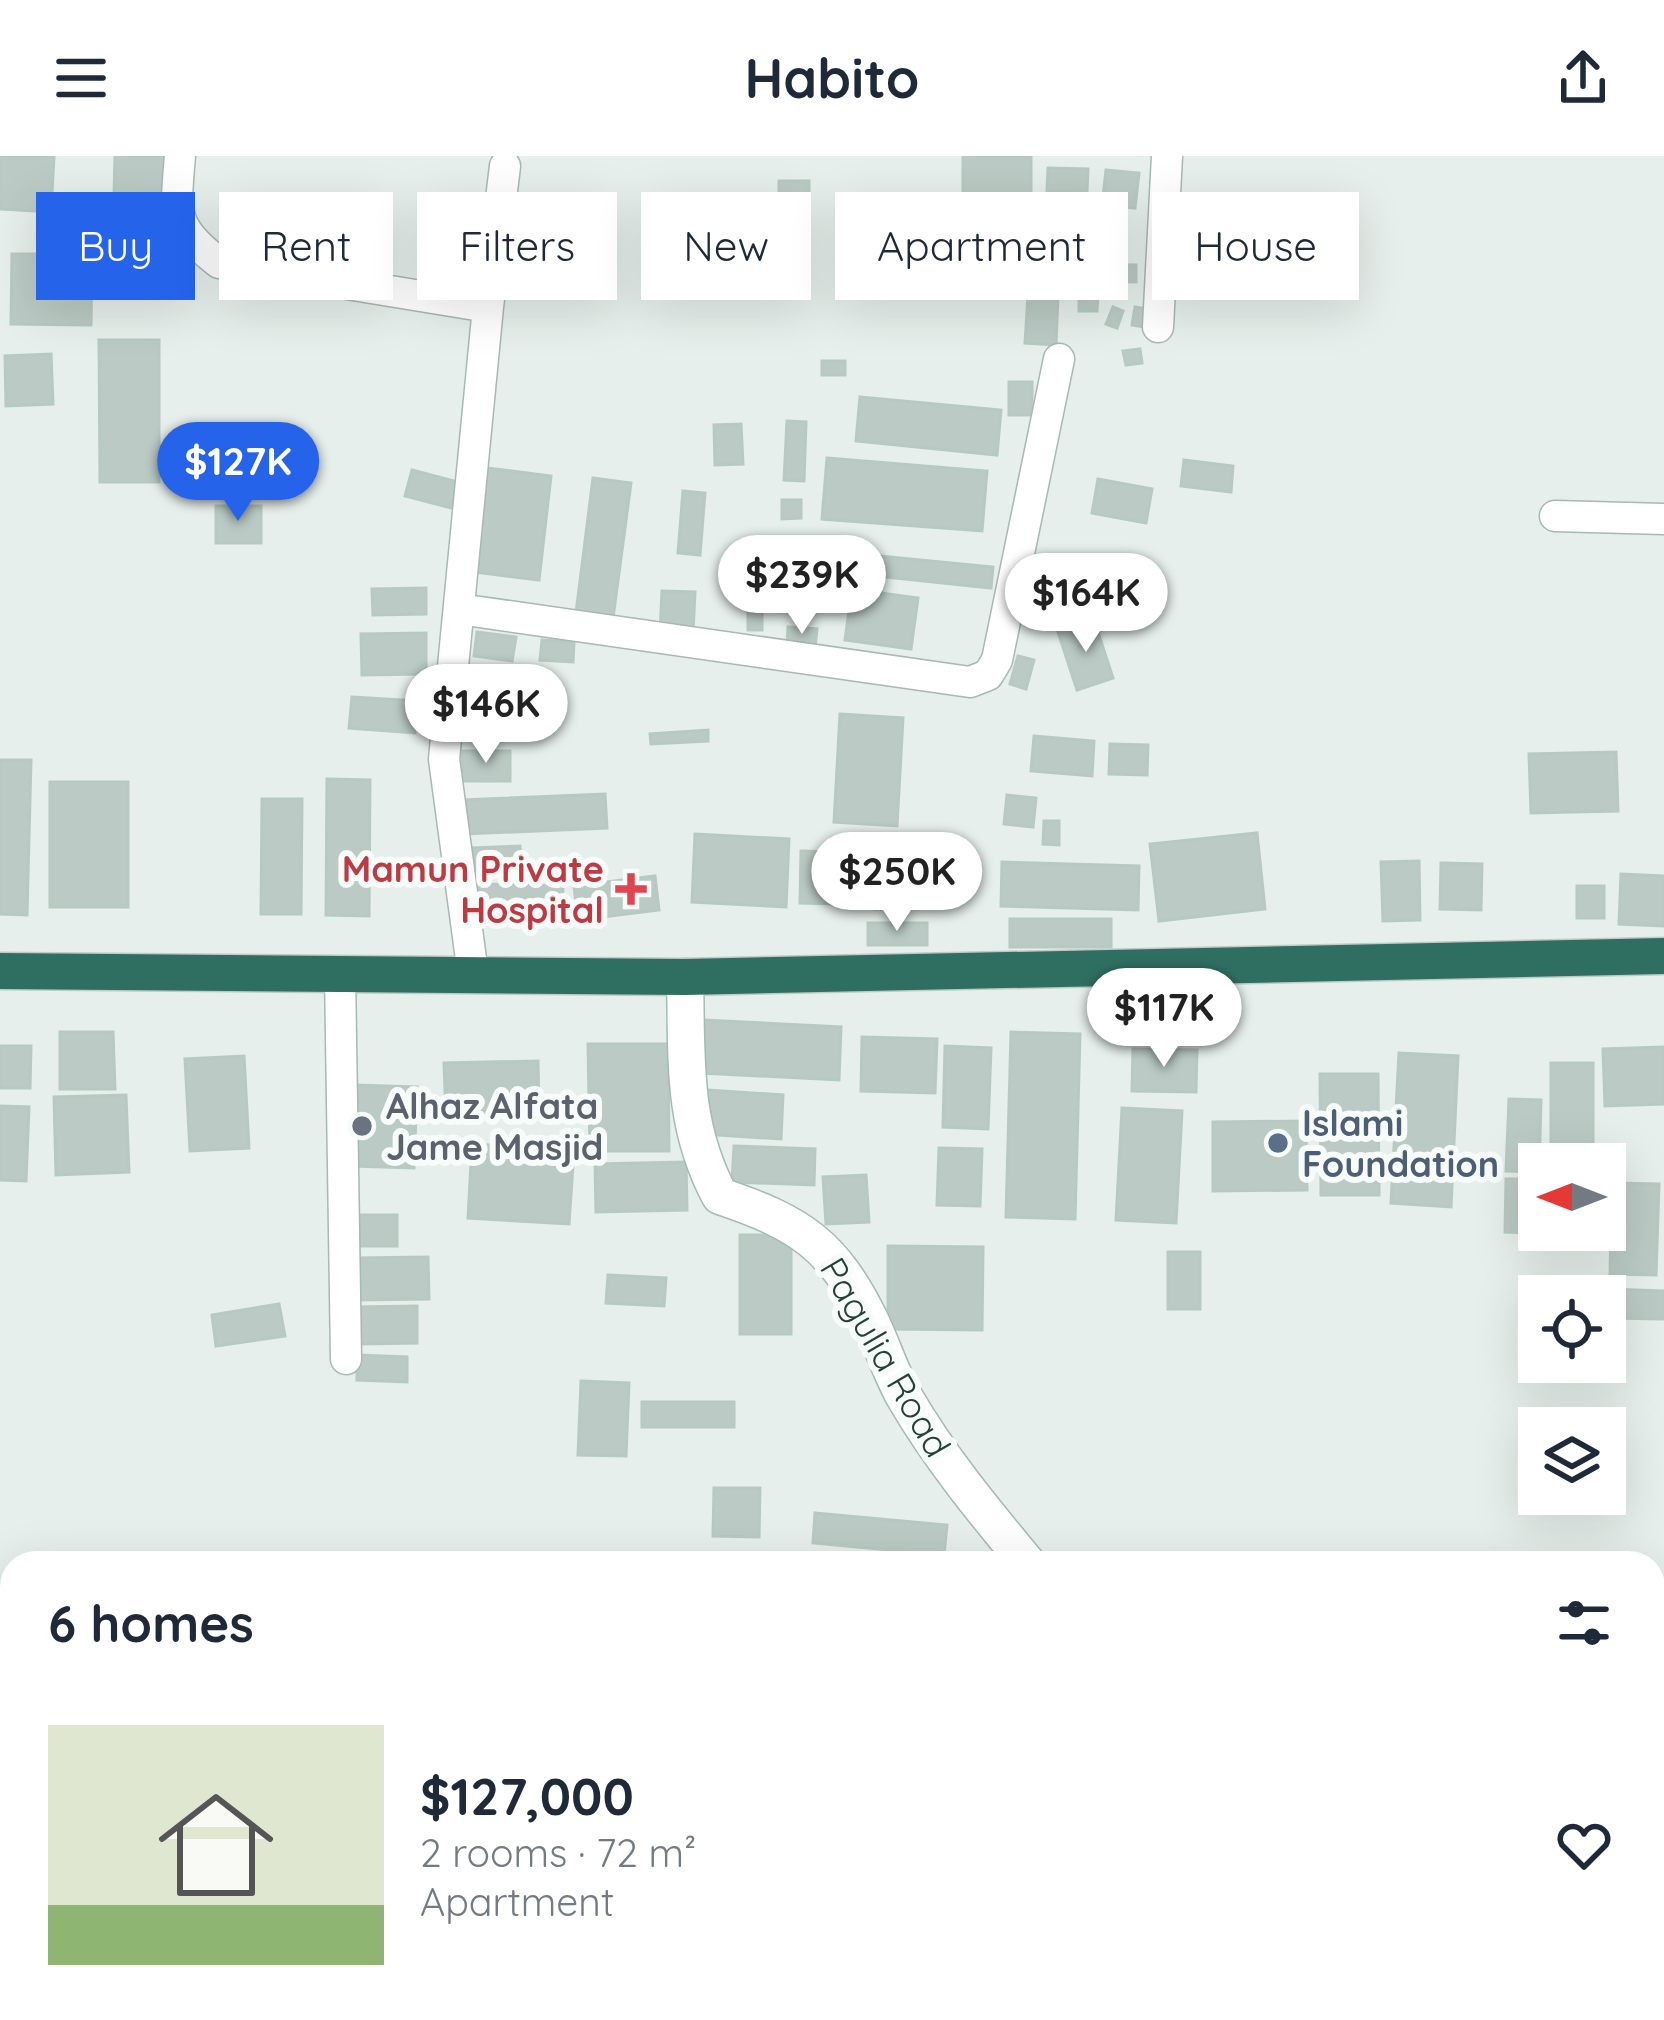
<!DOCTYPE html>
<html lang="en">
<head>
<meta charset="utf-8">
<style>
	body { margin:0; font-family:Quicksand,sans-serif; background:#f2f2f3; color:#1f2937; height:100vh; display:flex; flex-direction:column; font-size:45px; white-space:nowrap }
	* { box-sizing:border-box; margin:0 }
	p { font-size:39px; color:#747a83 }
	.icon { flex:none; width:66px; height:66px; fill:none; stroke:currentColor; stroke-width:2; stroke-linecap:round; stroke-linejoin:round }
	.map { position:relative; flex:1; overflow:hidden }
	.panel { position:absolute; left:0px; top:1395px; width:1665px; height:471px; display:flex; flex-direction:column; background:#fff; border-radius:36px 36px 0 0; box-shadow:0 12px 48px #0002 }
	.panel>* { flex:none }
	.banner { position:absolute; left:36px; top:36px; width:1593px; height:108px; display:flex; gap:24px }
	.needle { width:78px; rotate:270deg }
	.controls { position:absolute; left:1518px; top:987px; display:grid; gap:24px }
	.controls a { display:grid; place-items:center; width:108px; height:108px; border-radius:0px; background:#fff; box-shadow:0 12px 48px #0002; font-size:60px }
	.price { position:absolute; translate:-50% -102px; padding:0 27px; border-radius:42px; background:#fff; color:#222; font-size:39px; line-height:78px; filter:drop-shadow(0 3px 6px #0008) }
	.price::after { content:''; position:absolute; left:50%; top:72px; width:36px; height:27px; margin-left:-18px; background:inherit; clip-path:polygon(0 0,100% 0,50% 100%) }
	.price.on { background:#2563eb; color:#fff }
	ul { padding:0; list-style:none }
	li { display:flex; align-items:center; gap:36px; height:300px; padding:0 48px }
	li+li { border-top:3px solid #e0e1e3 }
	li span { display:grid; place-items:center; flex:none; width:336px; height:240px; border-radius:0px; color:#555 }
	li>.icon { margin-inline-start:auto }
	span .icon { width:144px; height:144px; fill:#fffc; stroke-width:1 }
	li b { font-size:51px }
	h2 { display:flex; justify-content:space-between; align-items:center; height:144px; padding:0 48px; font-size:51px }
	.chip { padding:0 42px; border-radius:0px; background:#fff; box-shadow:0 12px 48px #0002; font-size:42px; line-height:108px }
	.chip.on { background:#2563eb; color:#fff }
	header { display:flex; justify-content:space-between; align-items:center; height:156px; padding:0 48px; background:#fff; font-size:54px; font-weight:800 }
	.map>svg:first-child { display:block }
</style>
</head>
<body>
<header><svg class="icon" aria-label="menu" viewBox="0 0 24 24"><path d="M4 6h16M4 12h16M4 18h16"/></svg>Habito<svg class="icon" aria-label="share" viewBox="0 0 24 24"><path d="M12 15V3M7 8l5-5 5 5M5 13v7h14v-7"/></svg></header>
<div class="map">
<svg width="1664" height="1864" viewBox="0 0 1664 1864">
	<rect width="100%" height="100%" fill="#e6efeb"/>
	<path fill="#bbcac4" stroke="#b8c9c2" stroke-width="3" d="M0 0H54L51 56 0 53Z
		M115 0H166L163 120 112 119Z
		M963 0H1031V38H963Z
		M1048 12 1088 13 1087 36 1047 35Z
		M1106 14 1139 17 1135 52 1102 49Z
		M779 25H809V52H779Z
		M914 46 917 74 856 78 854 50Z
		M1122 74V90L1056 93V77Z
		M12 98H92L91 169 11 168Z
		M1089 108 1136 109V126L1089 125Z
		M1079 138H1098L1097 155H1079Z
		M1028 139 1058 140 1056 189 1025 187Z
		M1113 151 1123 155 1117 172 1106 168Z
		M1135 151 1154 154 1151 172 1132 169Z
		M99 184H159V326H100Z
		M1140 193 1142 207 1126 209 1123 195Z
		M51 198 53 248 6 250 5 200Z
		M822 205H845V219H822Z
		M1009 226H1032V259H1009Z
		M860 241 1001 254 997 299 856 285Z
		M787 265 806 266 804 325 784 324Z
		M741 268 743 308 715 309 714 269Z
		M827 302 987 315 982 375 822 363Z
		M1184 304 1233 310 1231 336 1181 330Z
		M487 312 551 320 539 424 474 416Z
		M199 313 249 317 248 333 198 328Z
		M412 314 458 326 451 352 405 340Z
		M593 322 631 327 613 462 576 457Z
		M1098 323 1152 333 1146 367 1092 357Z
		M683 335 705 337 700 399 678 397Z
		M782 344H801V362L782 363Z
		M216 350H261V387H216Z
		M849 397 993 411 991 432 847 417Z
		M1037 399 1097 404 1095 428 1035 422Z
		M426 432V458L373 459 372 433Z
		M852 433 918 442 911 493 845 484Z
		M662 435 695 436 693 477 660 476Z
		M748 441H762V474H748Z
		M1094 464 1113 522 1077 534 1058 476Z
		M788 471 817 473 815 492 787 490Z
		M477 476 516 481 512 505 474 500Z
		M426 477V518L362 519 361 478Z
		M542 484 574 486 573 506 540 504Z
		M1018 500 1034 504 1026 533 1010 528Z
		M352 541 417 545 415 577 349 572Z
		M840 558 903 562 897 670 834 666Z
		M708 574V585L651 588 650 578Z
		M1034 580 1094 585 1092 620 1031 615Z
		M1110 588 1148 589 1147 619 1109 618Z
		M462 595H510V625H462Z
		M1616 596 1618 655 1531 657 1529 598Z
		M0 604H31L27 759 0 758Z
		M327 623 370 624 369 760 326 759Z
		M50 626H128V751H50Z
		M605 638 607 672 463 678 462 644Z
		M1007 639 1036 642 1033 671 1004 668Z
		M262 643H302L301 758H261Z
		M1044 665H1059V689L1043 688Z
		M1257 677 1265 753 1159 765 1150 688Z
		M695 678 789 683 786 751 692 746Z
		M520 690 521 719 474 721 473 692Z
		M801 695 836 696 835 748 800 747Z
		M967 704 969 740 935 742 934 706Z
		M1419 705 1420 764 1383 765 1381 706Z
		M1002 706 1139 710 1138 754 1001 750Z
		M1441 707 1482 708 1481 754 1440 753Z
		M1621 718 1664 720V770L1619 768Z
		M655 720 659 754 578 764 574 730Z
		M920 726 921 751 875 753 874 729Z
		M479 728 563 730 562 760 478 757Z
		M1577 730H1604V762H1577Z
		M1010 763H1111V791H1010Z
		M868 767H927V789H868Z
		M704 864 841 871 839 924 701 917Z
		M60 876H113L115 933H60Z
		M1011 876 1080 878 1075 1063 1006 1061Z
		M862 881 937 883 935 937 861 935Z
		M588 888H668L669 995H590Z
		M0 890H31L30 932H0Z
		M945 890 991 892 988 973 943 971Z
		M1664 891V948L1605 950 1603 893Z
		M1133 893 1197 894 1196 936 1132 935Z
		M1399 897 1458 900 1451 1051 1391 1047Z
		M244 900 249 992 190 995 185 903Z
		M538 905 539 958 446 960 444 907Z
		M1551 907H1593V1008H1551Z
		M1320 918H1378L1379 1039H1321Z
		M355 929 417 931 414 1012 352 1010Z
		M707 934 783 939 781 983 704 978Z
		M126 939 129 1016 56 1019 54 941Z
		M1509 943 1541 944 1539 1016 1506 1015Z
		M0 950 29 951 26 1025 0 1024Z
		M1122 952 1182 955 1176 1067 1116 1064Z
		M1306 965 1307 1034 1213 1035V966Z
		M472 988 574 994 569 1068 468 1062Z
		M734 990 815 993 814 1029 732 1026Z
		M939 992 982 993 980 1050 937 1049Z
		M686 1006 687 1054 596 1056 595 1008Z
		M866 1019 869 1066 826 1068 823 1021Z
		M1506 1023H1539L1538 1077 1505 1076Z
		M1612 1027 1659 1028 1656 1119 1610 1118Z
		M356 1059H397V1090H356Z
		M1555 1074H1581V1080H1555Z
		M740 1079H791V1178H740Z
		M888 1090 983 1091 982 1174 888 1173Z
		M1168 1096H1200V1153H1168Z
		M428 1101 429 1143 357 1144 356 1102Z
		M608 1119 666 1122 664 1150 606 1147Z
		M1610 1133 1664 1135V1163L1610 1162Z
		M279 1148 285 1180 216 1190 212 1159Z
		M417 1150V1187L357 1188V1151Z
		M357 1199 407 1201V1226L357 1224Z
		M581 1225 629 1227 626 1300 578 1299Z
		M642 1246H734V1271H642Z
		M714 1332H760L759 1381 713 1380Z
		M815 1357 947 1369 944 1399 813 1387Z
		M0 1686H6L0 1752Z
		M263 1854H317L316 1864H262Z
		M1179 1854H1262V1864H1178Z
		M1320 1854H1374L1375 1864H1321Z
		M1391 1854H1428V1864H1391Z
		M1560 1854H1602V1864H1560Z"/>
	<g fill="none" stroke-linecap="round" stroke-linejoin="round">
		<defs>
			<path id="street" d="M180 0C175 57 172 70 219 107L488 151
				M1158 171 1167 0
				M1555 360 1664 363
				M459 453 970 526 988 519 997 504 1059 203
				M340 817 346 1203
				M473 818 444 603 488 151 505 10"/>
			<path id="secondary" d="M685 821C687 900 681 968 720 1040 800 1067 833 1088 871 1166 883 1191 891 1218 905 1242 940 1302 983 1354 1027 1407
				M1160 1854 1162 1864"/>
			<path id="highway" d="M0 815 685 821 1664 800"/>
		</defs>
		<use href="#street" stroke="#a8b8b2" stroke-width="33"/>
		<use href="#secondary" stroke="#a4bbb3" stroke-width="39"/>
		<use href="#highway" stroke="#c2cac8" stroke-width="39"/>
		<use href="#street" stroke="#fff" stroke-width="30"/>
		<use href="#secondary" stroke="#fff" stroke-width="36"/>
		<use href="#highway" stroke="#2f6f62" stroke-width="36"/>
	</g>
	<path fill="#e0444e" stroke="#f7fbf9" stroke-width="4.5" d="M625 715h12v12h12v12h-12v12h-12v-12h-12v-12h12z"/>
	<circle fill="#6b7280" stroke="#f7fbf9" stroke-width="4.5" cx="362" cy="970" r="12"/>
	<circle fill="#5c6f8a" stroke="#f7fbf9" stroke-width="4.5" cx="1278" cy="987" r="12"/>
	<g text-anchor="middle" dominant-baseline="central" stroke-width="12" stroke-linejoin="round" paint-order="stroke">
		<g font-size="36" font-weight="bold" fill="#be3a42" stroke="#f7fbf9" text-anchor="end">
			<text x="604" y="712">Mamun Private<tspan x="604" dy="41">Hospital</tspan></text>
		</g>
		<g font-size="36" font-weight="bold" fill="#5b616d" stroke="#f7fbf9" text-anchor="start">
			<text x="386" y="949">Alhaz Alfata<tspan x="386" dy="41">Jame Masjid</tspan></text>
		</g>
		<g font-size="36" font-weight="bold" fill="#4e5e75" stroke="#f7fbf9" text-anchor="start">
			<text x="1302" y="966">Islami<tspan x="1302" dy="41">Foundation</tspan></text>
		</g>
		<g font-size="36" fill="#24423a" stroke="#f7fbf9">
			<text transform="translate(886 1201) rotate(60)">Pagulia Road</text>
		</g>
	</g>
</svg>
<div class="controls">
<a><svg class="needle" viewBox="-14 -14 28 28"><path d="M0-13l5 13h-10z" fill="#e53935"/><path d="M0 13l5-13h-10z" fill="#747a83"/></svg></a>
<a><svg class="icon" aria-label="locate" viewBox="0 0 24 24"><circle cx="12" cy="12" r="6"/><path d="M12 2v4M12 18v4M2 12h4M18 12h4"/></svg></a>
<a><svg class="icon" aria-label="layers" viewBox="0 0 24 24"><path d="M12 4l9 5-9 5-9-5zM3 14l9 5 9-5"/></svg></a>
</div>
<b class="price on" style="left:238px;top:368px">$127K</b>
<b class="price" style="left:802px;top:481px">$239K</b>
<b class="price" style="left:1086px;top:499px">$164K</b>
<b class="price" style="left:486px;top:610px">$146K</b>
<b class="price" style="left:897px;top:778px">$250K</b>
<b class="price" style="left:1164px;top:914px">$117K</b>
<div class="banner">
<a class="chip on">Buy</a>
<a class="chip">Rent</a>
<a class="chip">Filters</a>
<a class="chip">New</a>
<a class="chip">Apartment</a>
<a class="chip">House</a>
</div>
<section class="panel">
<h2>6 homes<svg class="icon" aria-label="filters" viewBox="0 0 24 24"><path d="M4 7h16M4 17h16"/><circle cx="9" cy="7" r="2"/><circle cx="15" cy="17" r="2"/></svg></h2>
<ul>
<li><span style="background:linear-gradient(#dfe7d0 75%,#8fb573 0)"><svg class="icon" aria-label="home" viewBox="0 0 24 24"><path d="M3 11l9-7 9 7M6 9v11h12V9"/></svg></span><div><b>$127,000</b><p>2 rooms · 72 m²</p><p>Apartment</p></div><svg class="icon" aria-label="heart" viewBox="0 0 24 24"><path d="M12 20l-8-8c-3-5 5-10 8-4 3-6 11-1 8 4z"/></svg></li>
</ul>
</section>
</div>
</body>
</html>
